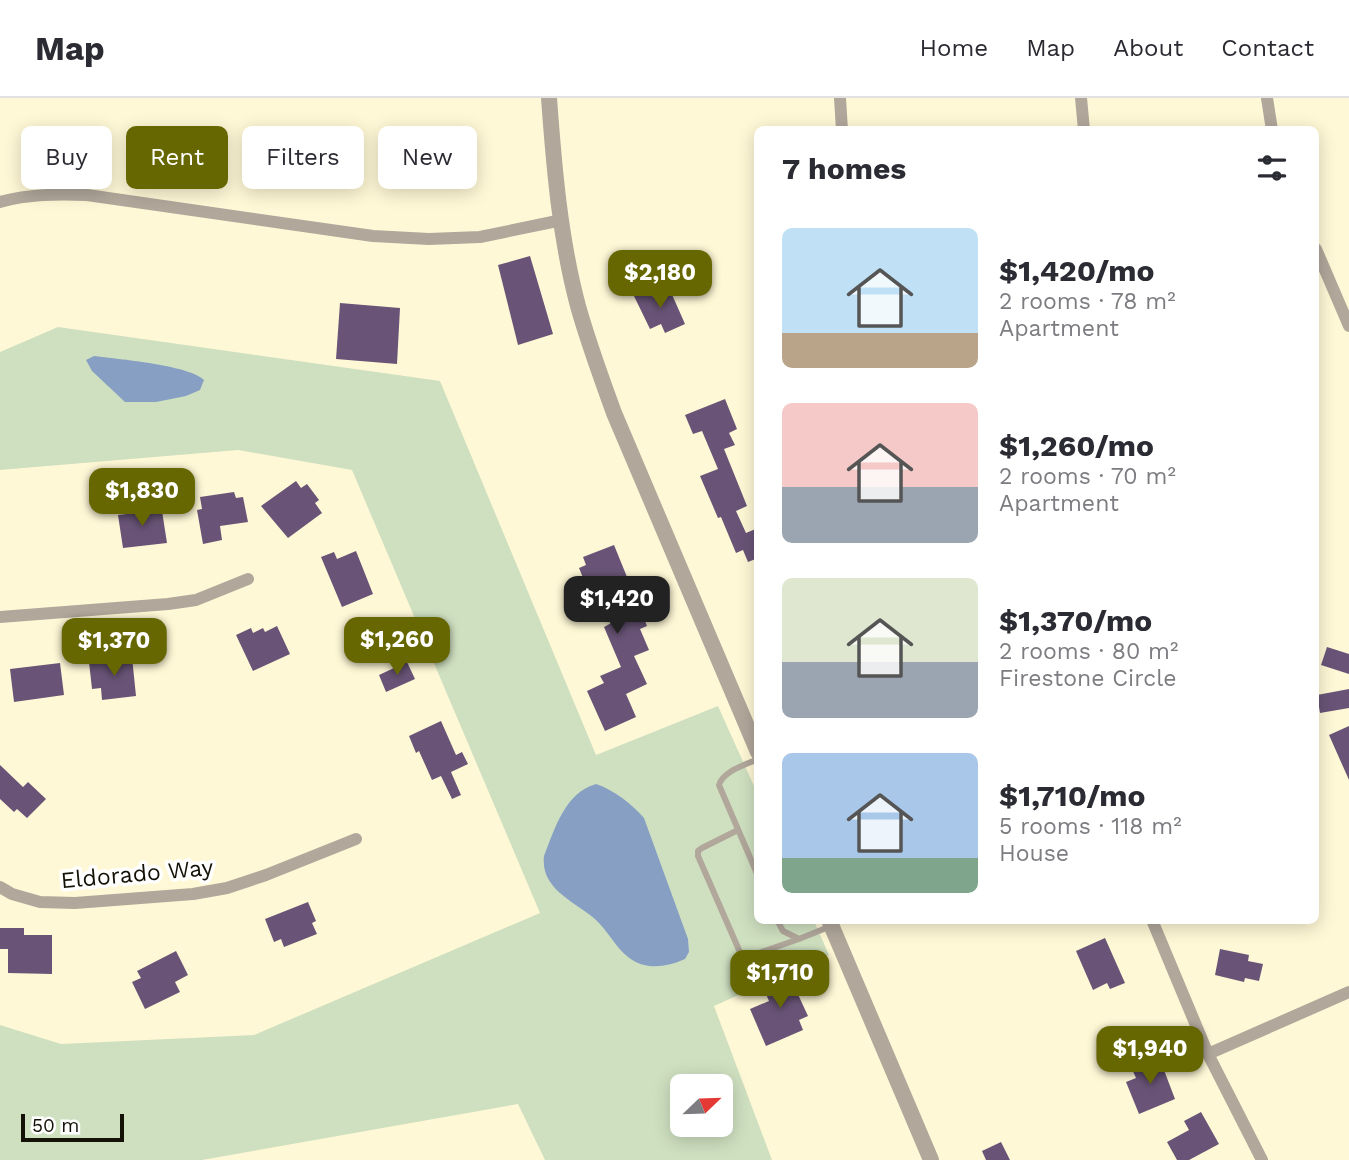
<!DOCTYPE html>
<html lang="en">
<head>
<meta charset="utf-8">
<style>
	body { margin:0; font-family:"Work Sans",sans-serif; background:#f7f7f7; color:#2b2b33; height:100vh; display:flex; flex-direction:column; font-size:26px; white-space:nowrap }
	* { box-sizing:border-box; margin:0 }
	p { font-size:23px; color:#7c7c81 }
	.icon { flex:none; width:38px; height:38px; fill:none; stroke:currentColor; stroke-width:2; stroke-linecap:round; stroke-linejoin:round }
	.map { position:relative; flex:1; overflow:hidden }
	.side { position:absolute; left:754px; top:28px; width:565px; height:798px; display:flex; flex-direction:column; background:#fff; border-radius:10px; box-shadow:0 4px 18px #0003 }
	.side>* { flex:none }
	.guide { position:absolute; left:21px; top:28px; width:628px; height:63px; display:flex; gap:14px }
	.needle { width:46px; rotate:67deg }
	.controls { position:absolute; left:670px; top:976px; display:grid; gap:14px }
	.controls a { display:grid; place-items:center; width:63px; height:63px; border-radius:10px; background:#fff; box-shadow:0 4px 18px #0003; font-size:35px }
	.scale { position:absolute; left:21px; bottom:18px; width:103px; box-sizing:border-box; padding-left:7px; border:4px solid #141206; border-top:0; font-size:19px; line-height:24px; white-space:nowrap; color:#141206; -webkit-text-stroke:5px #fff; paint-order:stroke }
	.price { position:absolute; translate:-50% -60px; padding:0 16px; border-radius:14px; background:#676701; color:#fff; font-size:23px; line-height:46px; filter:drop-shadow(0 2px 4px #0008) }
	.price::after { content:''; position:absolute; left:50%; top:42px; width:21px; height:16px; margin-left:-10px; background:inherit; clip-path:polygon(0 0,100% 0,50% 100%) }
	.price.on { background:#222; color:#fff }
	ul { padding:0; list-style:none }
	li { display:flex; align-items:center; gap:21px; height:175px; padding:0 28px }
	li span { display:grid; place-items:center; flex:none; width:196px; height:140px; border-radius:10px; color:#555 }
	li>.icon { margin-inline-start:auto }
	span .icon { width:84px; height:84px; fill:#fffc; stroke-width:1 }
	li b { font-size:30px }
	h2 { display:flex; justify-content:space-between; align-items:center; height:84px; padding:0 28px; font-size:30px }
	.chip { padding:0 24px; border-radius:10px; background:#fff; box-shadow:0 4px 18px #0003; font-size:24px; line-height:63px }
	.chip.on { background:#676701; color:#fff }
	header { display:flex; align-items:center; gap:42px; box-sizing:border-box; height:98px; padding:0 35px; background:#fff; border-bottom:2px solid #e1e1e2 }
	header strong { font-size:33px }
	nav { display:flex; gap:38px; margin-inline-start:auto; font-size:24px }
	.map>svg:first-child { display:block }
</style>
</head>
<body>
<header>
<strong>Map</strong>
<nav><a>Home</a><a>Map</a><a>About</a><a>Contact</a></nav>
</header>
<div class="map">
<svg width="1349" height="1062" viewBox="0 0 1349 1062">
	<rect width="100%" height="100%" fill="#fff8d6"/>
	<path fill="#cfe0c0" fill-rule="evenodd" d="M58 229 440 283 596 657 718 608 758 697V822L814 823 829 857 714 908 772 1062H545L518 1006 202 1062H0V927L61 946 254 937 540 815 352 372 238 352 0 372V254ZM682 989H721V1027H682Z"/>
	<path fill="#889fc4" d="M94 258C117 261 189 267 204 282L200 292 186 298 156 304H125L92 273 86 262Z
		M596 686C614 692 632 706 644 720L688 841 689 854 685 861C667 869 645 873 628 859 616 850 608 833 596 822 576 804 540 792 544 758 555 730 565 695 596 686Z"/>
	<path fill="#695477" d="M530 158 553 236 518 247 498 167Z
		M649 192 653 199 670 192 685 226 665 235 661 226 650 231 634 198Z
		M340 205 400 210 397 266 336 261Z
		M725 301 737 331 729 335 735 347 724 351 747 408 736 413 746 435 758 430V460L748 464 743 452 736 455 721 419 718 420 700 378 718 371 702 333 693 336 685 317Z
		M296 383 301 390 307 386 319 402 315 405 322 415 288 440 261 408Z
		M234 394 236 400 243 399 248 424 220 428 222 442 203 446 197 412 202 411 200 399Z
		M142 408 143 416 162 413 167 445 123 450 118 417 127 416 126 411Z
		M614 447 647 528 640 531 649 552 634 558 647 586 626 596 636 619 605 633 587 593 604 585 600 578 621 569 604 529 613 524 603 500 600 501 597 494 590 497 579 470 586 467 583 459Z
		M356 453 373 496 342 509 321 459 334 454 337 461Z
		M277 528 290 556 253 573 236 537 251 530 253 535 263 530 265 534Z
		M1327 549 1349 556V576L1321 567Z
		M132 559 136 598 102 602 101 590 92 591 89 564Z
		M407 564 415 581 386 594 379 577Z
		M60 565 64 597 14 604 10 571Z
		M1349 591V610L1320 615 1317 597Z
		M441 623 456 657 462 654 468 666 451 674 461 697 452 701 441 678 432 682 419 653 416 655 409 638Z
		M1349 628V682L1329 637Z
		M0 667 23 689 28 684 46 701 27 720 17 711 14 714 0 701Z
		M308 804 316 823 312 825 317 836 284 849 281 841 274 844 265 821Z
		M0 830H24V837H52V876L8 875V851H0Z
		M1105 840 1125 885 1110 891 1107 885 1093 892 1076 853Z
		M1220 851 1249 857 1248 863 1263 866 1259 883 1245 880 1244 884 1215 877Z
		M176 853 188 877 175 884 180 894 145 911 132 884 141 880 137 873Z
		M793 873 799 888 795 890 808 918 799 922 803 932 766 948 750 911 769 903 762 887Z
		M1159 959 1175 1001 1139 1016 1126 984 1136 980 1132 971Z
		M1201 1014 1219 1046 1189 1062H1177L1167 1044 1189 1032 1184 1023Z
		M1001 1044 1010 1062H986L982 1053Z"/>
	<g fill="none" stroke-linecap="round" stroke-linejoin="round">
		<path stroke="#b1a79b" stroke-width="6" d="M758 661C745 667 723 673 719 687L758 778
			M738 732 702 750 698 753V758L739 852 742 856 753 857 799 841
			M777 822 783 833 799 841 831 828"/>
		<path stroke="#b1a79b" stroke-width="12" d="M840 0 842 32
			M1081 0 1084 32
			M1267 0 1272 32
			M0 104C29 96 57 96 87 97L373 138 429 141 480 139 562 122
			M1316 151 1349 228
			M0 519 168 506 196 502 248 481
			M0 789 12 796 40 804 75 805 193 796 227 790 266 777 356 741
			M1152 822 1208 956 1262 1062
			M1208 956 1349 894"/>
		<path stroke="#b1a79b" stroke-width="16" d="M549 0C554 69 560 141 578 208 588 244 601 279 614 315L758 654
			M829 822 931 1062"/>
	</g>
	<g text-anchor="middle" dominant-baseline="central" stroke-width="7" stroke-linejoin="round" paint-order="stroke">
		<g font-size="23" fill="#141206" stroke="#fff">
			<text transform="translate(137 776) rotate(-5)">Eldorado Way</text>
		</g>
	</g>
</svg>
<div class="controls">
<a><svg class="needle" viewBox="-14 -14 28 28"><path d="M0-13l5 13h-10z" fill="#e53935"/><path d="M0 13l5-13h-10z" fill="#7c7c81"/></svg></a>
</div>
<div class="scale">50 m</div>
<b class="price" style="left:660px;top:212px">$2,180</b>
<b class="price" style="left:142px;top:430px">$1,830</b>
<b class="price on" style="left:617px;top:538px">$1,420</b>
<b class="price" style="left:397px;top:579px">$1,260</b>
<b class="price" style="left:114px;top:580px">$1,370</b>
<b class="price" style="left:780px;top:912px">$1,710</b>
<b class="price" style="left:1150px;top:988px">$1,940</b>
<div class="guide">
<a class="chip">Buy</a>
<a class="chip on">Rent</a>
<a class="chip">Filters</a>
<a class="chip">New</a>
</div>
<section class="side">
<h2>7 homes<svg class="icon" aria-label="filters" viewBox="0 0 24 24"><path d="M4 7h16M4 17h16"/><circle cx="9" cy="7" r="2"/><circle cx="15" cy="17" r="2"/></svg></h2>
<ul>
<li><span style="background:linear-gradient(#bfe0f5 75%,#b9a48a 0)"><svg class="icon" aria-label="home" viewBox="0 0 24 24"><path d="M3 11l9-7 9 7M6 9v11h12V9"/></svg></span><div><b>$1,420/mo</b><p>2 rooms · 78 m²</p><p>Apartment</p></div></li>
<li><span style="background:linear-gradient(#f6c9c9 60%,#9aa5b1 0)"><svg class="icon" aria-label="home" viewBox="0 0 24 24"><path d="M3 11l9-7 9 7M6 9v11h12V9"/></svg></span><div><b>$1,260/mo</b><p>2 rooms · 70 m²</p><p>Apartment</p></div></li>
<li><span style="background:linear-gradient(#dfe7d0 60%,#9aa5b1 0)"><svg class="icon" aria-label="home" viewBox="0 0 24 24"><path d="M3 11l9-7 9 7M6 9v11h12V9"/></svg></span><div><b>$1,370/mo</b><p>2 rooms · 80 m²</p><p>Firestone Circle</p></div></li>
<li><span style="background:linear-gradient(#a9c7e8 75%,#7fa58c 0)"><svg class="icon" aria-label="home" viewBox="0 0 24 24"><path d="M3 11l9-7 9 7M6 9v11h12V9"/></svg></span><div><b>$1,710/mo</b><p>5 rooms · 118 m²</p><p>House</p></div></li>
</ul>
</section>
</div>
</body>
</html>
